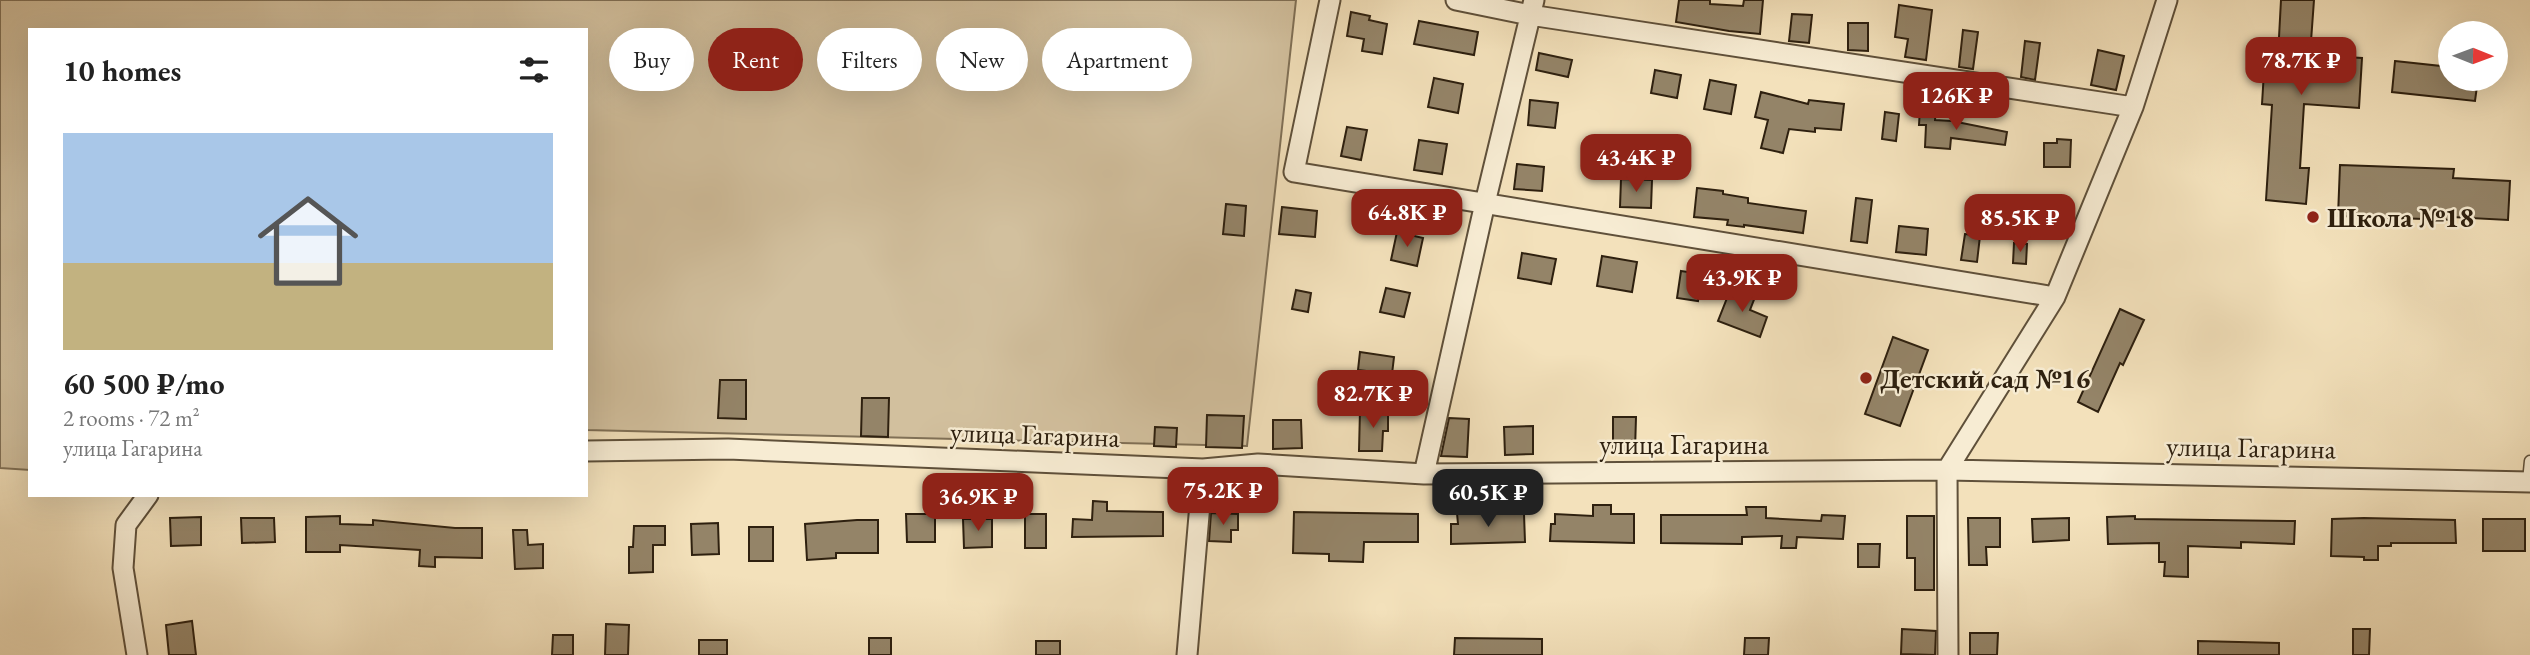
<!DOCTYPE html>
<html lang="en">
<head>
<meta charset="utf-8">
<style>
	body { margin:0; font-family:"EB Garamond",serif; background:#f2f2f2; color:#222; height:100vh; display:flex; flex-direction:column; font-size:26px; white-space:nowrap }
	* { box-sizing:border-box; margin:0 }
	p { font-size:23px; color:#767676 }
	.icon { flex:none; width:38px; height:38px; fill:none; stroke:currentColor; stroke-width:2; stroke-linecap:round; stroke-linejoin:round }
	.map { position:relative; flex:1; overflow:hidden }
	.panel { position:absolute; left:28px; top:28px; width:560px; height:469px; display:flex; flex-direction:column; background:#fff; border-radius:0px; box-shadow:0 7px 28px #0002 }
	.panel>* { flex:none }
	.guide { position:absolute; left:609px; top:28px; width:665px; height:63px; display:flex; gap:14px }
	.needle { width:46px; rotate:91deg }
	.fabs { position:absolute; left:2438px; top:21px; display:grid; gap:14px }
	.fabs a { display:grid; place-items:center; width:70px; height:70px; border-radius:50%; background:#fff; box-shadow:0 7px 28px #0002; font-size:35px }
	.price { position:absolute; translate:-50% -60px; padding:0 16px; border-radius:14px; background:#8f2418; color:#fff; font-size:23px; line-height:46px; filter:drop-shadow(0 2px 4px #0008) }
	.price::after { content:''; position:absolute; left:50%; top:42px; width:21px; height:16px; margin-left:-10px; background:inherit; clip-path:polygon(0 0,100% 0,50% 100%) }
	.price.selected { background:#222; color:#fff }
	ul { padding:0; list-style:none }
	li { display:grid; align-content:center; gap:14px; height:371px; padding:0 35px }
	li+li { border-top:2px solid #e0e0e0 }
	li span { display:grid; place-items:center; height:217px; border-radius:0px; color:#555 }
	li>.icon { margin-inline-start:auto }
	span .icon { width:126px; height:126px; fill:#fffc; stroke-width:1 }
	li b { font-size:30px }
	h2 { display:flex; justify-content:space-between; align-items:center; height:84px; padding:0 35px; font-size:30px }
	.pill { padding:0 24px; border-radius:32px; background:#fff; box-shadow:0 7px 28px #0002; font-size:24px; line-height:63px }
	.pill.selected { background:#8f2418; color:#fff }
	.map>svg:first-child { display:block }
</style>
</head>
<body>
<div class="map">
<svg width="2530" height="655" viewBox="0 0 2530 655">
	<rect width="100%" height="100%" fill="#f3e1bb"/>
	<filter id="stains"><feTurbulence type="fractalNoise" baseFrequency=".00286" numOctaves="4"/><feColorMatrix values="0 0 0 0 .2 0 0 0 0 .09 0 0 0 0 .02 0 0 0 .5 -.17"/></filter>
	<radialGradient id="worn" r=".72"><stop offset=".6" stop-color="#630" stop-opacity="0"/><stop offset="1" stop-color="#630" stop-opacity=".3"/></radialGradient>
	<path fill="#d2c09e" stroke="#807056" stroke-width="2" d="M0 0H1296L1247 446 586 430V30H30V470L0 468Z"/>
	<path fill="#948468" stroke="#2e200f" stroke-width="2" d="M1679 0H1710V4L1743 6 1744 0H1763L1760 34 1729 31 1676 22Z
		M2281 0H2314L2310 55 2362 58 2359 108 2304 104 2300 168H2309L2306 204 2266 200 2272 105 2262 104 2265 55 2278 56Z
		M1899 5 1932 10 1926 60 1905 57 1908 39 1895 37Z
		M1351 12 1370 16 1369 20 1387 24 1382 54 1362 51 1364 39 1347 36Z
		M1792 14 1812 15 1809 43 1789 41Z
		M1419 21 1478 32 1474 55 1414 44Z
		M1848 23H1868V51L1848 50Z
		M1963 30 1978 32 1973 69 1959 67Z
		M2025 41 2040 43 2035 80 2021 77Z
		M2098 50 2124 56 2116 90 2091 85Z
		M1539 53 1572 60 1568 77 1536 70Z
		M2395 61 2450 67V79H2478L2475 101 2392 92Z
		M1655 70 1681 75 1677 98 1651 93Z
		M1434 78 1463 84 1458 113 1428 107Z
		M1710 80 1736 85 1731 114 1704 109Z
		M1761 92 1808 104 1809 100 1844 104 1841 130 1815 128V132L1789 129 1783 153 1761 148 1768 120 1755 117Z
		M1530 100 1558 103 1555 128 1528 125Z
		M1920 108 1936 109 1935 120 1952 121 2007 132 2005 145 1951 138 1950 149 1925 147 1926 125H1919Z
		M1885 112 1899 114 1896 141 1882 139Z
		M1347 127 1367 130 1361 160 1341 156Z
		M2057 139 2071 140 2070 167H2044V143H2057Z
		M1419 140 1447 144 1442 174 1414 170Z
		M1517 164 1544 167 1542 191 1514 189Z
		M2340 165 2454 169 2453 178 2510 181 2508 220 2452 217V220L2338 216Z
		M1621 179 1652 180 1651 208 1620 207Z
		M1697 188 1723 191V194L1748 198V203L1806 211 1803 233 1744 225V227L1727 225 1728 220 1694 217Z
		M1856 198 1872 200 1867 243 1851 241Z
		M1226 204 1246 206 1244 236 1223 234Z
		M1282 207 1317 211 1315 237 1279 234Z
		M1899 226 1928 229 1926 255 1896 252Z
		M1397 232 1423 238 1417 266 1391 260Z
		M1965 234 1980 236 1977 262 1961 260Z
		M2014 243 2027 244 2026 264 2013 263Z
		M1522 253 1556 259 1551 284 1518 278Z
		M1602 256 1637 262 1632 292 1597 286Z
		M1681 271 1702 274 1698 301 1677 298Z
		M1386 288 1410 293 1404 317 1380 312Z
		M1731 288 1755 297 1750 310 1767 317 1760 337 1718 321Z
		M1296 290 1311 293 1308 312 1292 309Z
		M2120 309 2144 320 2123 365 2120 363 2098 412 2078 402Z
		M1893 337 1928 350 1900 426 1865 414Z
		M1360 352 1394 357 1392 374 1358 370Z
		M720 380H746V419L718 418Z
		M862 398H889L888 437 861 436Z
		M1360 410H1388V431H1383L1382 451H1359Z
		M1207 415 1244 416 1242 448 1206 447Z
		M1613 417H1636L1635 451 1613 452Z
		M1449 418 1469 419 1467 457 1441 456Z
		M1273 420H1301L1302 448 1273 449Z
		M1533 426V454L1505 455 1504 427Z
		M1155 427 1177 428 1176 447 1154 446Z
		M1093 501 1107 502V511L1163 512V536L1072 537 1073 519 1092 520Z
		M1593 505H1611V514H1634V543L1550 541 1551 524H1555V514L1593 516Z
		M1746 507H1766V518L1821 521 1822 515 1845 516 1843 539 1797 537 1796 548H1781L1782 536 1742 537V544L1661 543V515H1747Z
		M1294 512 1418 514V542H1364L1363 562 1329 561V554L1293 553Z
		M1211 513 1238 514V530H1231V542L1209 541Z
		M1457 513 1524 514 1525 542 1451 544V524H1458Z
		M906 514H935V542H907Z
		M1025 514H1046V548H1025Z
		M340 516V524L373 525V520L455 528H482V558L435 557V567L419 566 420 550 340 545V552H306V517Z
		M1907 516H1934V590H1915V558H1907Z
		M2135 516V519L2295 521 2294 544 2241 542V548L2188 546V577L2164 576 2165 562H2159V543L2108 544 2107 517Z
		M201 517V545L171 546 170 518Z
		M241 518H274L275 542 242 543Z
		M1968 518H2000V547H1986L1987 565H1969Z
		M2069 518V540L2033 542 2032 519Z
		M2364 518 2455 520 2456 543H2391V546H2378V560H2364V557L2331 556 2332 519Z
		M963 519H992V547L964 548Z
		M2483 519H2525V551H2483Z
		M857 520H878V553H836V558L807 560 805 524Z
		M718 523 719 554 692 555 691 524Z
		M634 526H665V545H653V572L629 573V547H633Z
		M749 527H773V561H749Z
		M513 530H527L528 545 543 544V568L515 569Z
		M1858 544H1880L1879 567H1858Z
		M192 621 196 655H169L166 625Z
		M606 624 629 625 628 655H605Z
		M1902 629 1936 631 1935 655 1901 654Z
		M2353 629H2370L2369 655H2353Z
		M1970 633H1998L1997 655H1970Z
		M553 635H573V655H552Z
		M869 638H891V655H869Z
		M1455 638 1542 639V655H1454Z
		M1745 638H1769L1768 655H1744Z
		M699 640H727V655H699Z
		M1036 641H1060V655H1036Z
		M2198 641 2279 643V655H2198Z"/>
	<g fill="none" stroke-linecap="round" stroke-linejoin="round">
		<defs>
			<path id="service" d="M2528 481 2530 461"/>
			<path id="minor" d="M1330 0 1294 172 2055 297
				M1456 0 1530 15 2133 107
				M586 451 728 449 1203 469 1258 464 1424 474 1947 470 2530 482
				M1424 474 1485 203 1534 0
				M137 655 123 568 126 525 148 495
				M1187 655 1203 469
				M1948 655 1947 470 2055 297 2133 107 2167 0"/>
		</defs>
		<use href="#service" stroke="#5f503a" stroke-width="13"/>
		<use href="#minor" stroke="#5f503a" stroke-width="23"/>
		<use href="#service" stroke="#f7ecd3" stroke-width="10"/>
		<use href="#minor" stroke="#f7ecd3" stroke-width="19"/>
	</g>
	<g fill="#8f2418" stroke="#f7ecd3" stroke-width="2.5">
		<circle cx="2313" cy="217" r="7"/>
		<circle cx="1866" cy="378" r="7"/>
	</g>
	<g text-anchor="middle" dominant-baseline="central" stroke-width="5" stroke-linejoin="round" paint-order="stroke">
		<g font-size="28" font-weight="bold" fill="#2e200f" stroke="#f7ecd3" text-anchor="start">
			<text x="2327" y="217">Школа №18</text>
			<text x="1880" y="378">Детский сад №16</text>
		</g>
		<g font-size="28" fill="#2e200f" stroke="#f7ecd3">
			<text transform="translate(1035 434) rotate(2)">улица Гагарина</text>
			<text x="1684" y="444">улица Гагарина</text>
			<text transform="translate(2251 447) rotate(1)">улица Гагарина</text>
		</g>
	</g>
	<rect width="100%" height="100%" filter="url(#stains)"/>
	<rect width="100%" height="100%" fill="url(#worn)"/>
</svg>
<div class="fabs">
<a><svg class="needle" viewBox="-14 -14 28 28"><path d="M0-13l5 13h-10z" fill="#e53935"/><path d="M0 13l5-13h-10z" fill="#767676"/></svg></a>
</div>
<b class="price" style="left:2301px;top:97px">78.7K ₽</b>
<b class="price" style="left:1956px;top:132px">126K ₽</b>
<b class="price" style="left:1636px;top:194px">43.4K ₽</b>
<b class="price" style="left:1407px;top:249px">64.8K ₽</b>
<b class="price" style="left:2020px;top:254px">85.5K ₽</b>
<b class="price" style="left:1742px;top:314px">43.9K ₽</b>
<b class="price" style="left:1373px;top:430px">82.7K ₽</b>
<b class="price" style="left:1223px;top:527px">75.2K ₽</b>
<b class="price selected" style="left:1488px;top:529px">60.5K ₽</b>
<b class="price" style="left:978px;top:533px">36.9K ₽</b>
<div class="guide">
<a class="pill">Buy</a>
<a class="pill selected">Rent</a>
<a class="pill">Filters</a>
<a class="pill">New</a>
<a class="pill">Apartment</a>
</div>
<section class="panel">
<h2>10 homes<svg class="icon" aria-label="filters" viewBox="0 0 24 24"><path d="M4 7h16M4 17h16"/><circle cx="9" cy="7" r="2"/><circle cx="15" cy="17" r="2"/></svg></h2>
<ul>
<li><span style="background:linear-gradient(#a9c7e8 60%,#c2b280 0)"><svg class="icon" aria-label="home" viewBox="0 0 24 24"><path d="M3 11l9-7 9 7M6 9v11h12V9"/></svg></span><div><b>60 500 ₽/mo</b><p>2 rooms · 72 m²</p><p>улица Гагарина</p></div></li>
</ul>
</section>
</div>
</body>
</html>
